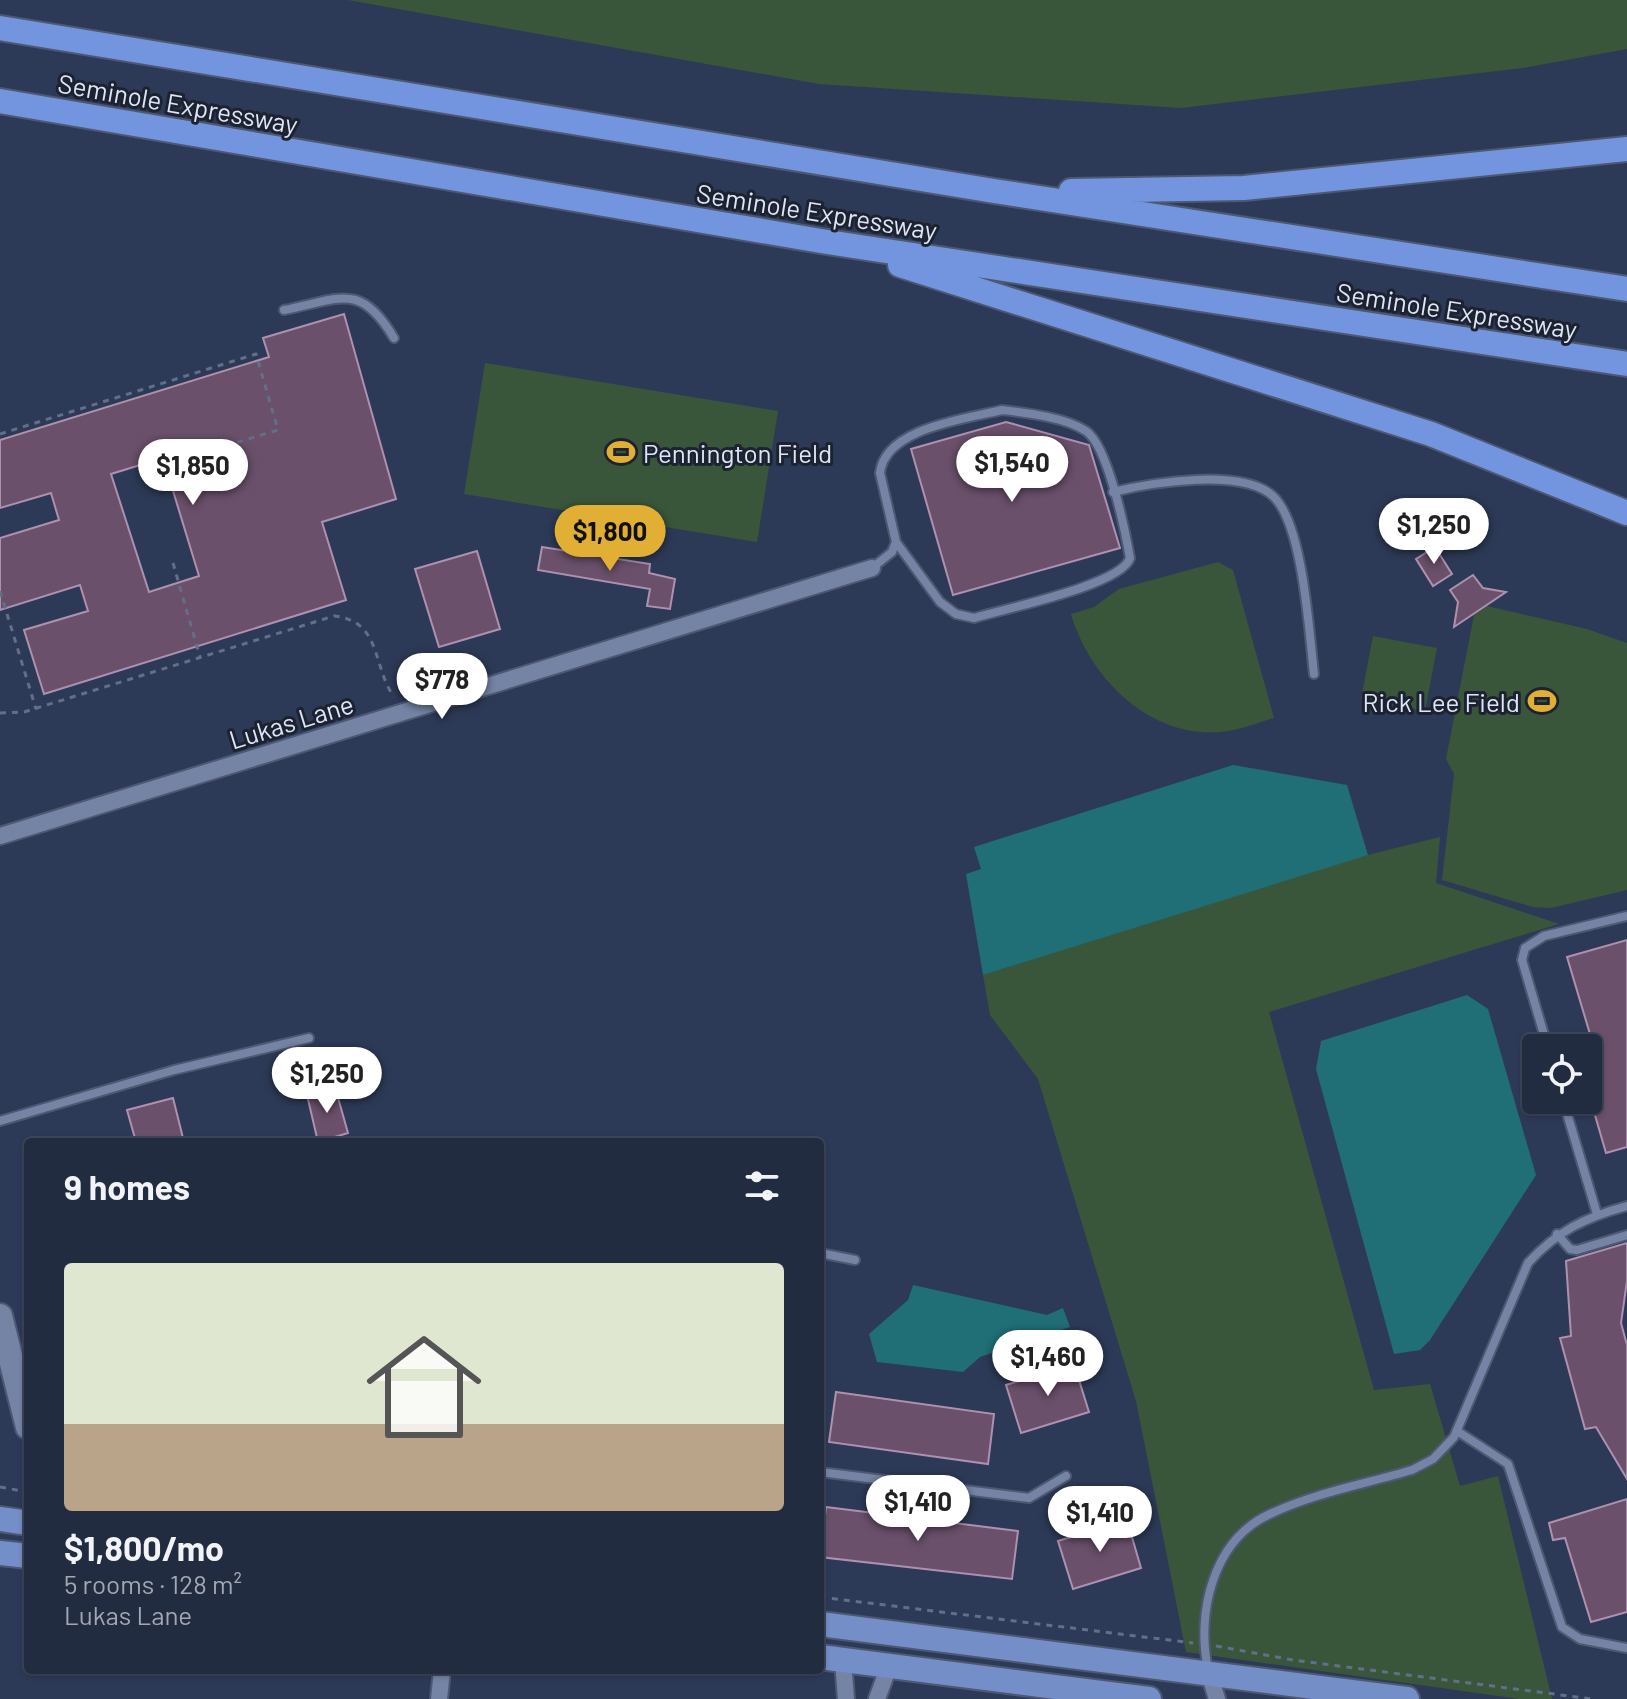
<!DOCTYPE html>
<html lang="en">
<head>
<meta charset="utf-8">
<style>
	body { margin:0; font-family:Barlow,sans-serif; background:#2e384c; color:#f1f3f6; height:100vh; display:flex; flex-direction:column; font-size:30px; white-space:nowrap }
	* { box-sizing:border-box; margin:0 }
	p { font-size:26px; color:#a2a7b1 }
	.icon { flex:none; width:44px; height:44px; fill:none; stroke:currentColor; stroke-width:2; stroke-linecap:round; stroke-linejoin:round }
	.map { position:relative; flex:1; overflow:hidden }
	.sheet { position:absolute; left:24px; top:1138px; width:800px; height:536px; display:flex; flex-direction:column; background:#222c41; border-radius:8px; box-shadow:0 2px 6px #0004,0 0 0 2px #3f485a }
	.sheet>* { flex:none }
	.tools { position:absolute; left:1522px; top:1034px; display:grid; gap:16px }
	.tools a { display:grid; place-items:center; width:80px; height:80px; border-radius:8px; background:#222c41; box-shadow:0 2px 6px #0004,0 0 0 2px #3f485a; font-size:40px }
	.price { position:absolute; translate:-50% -68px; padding:0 18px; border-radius:28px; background:#fff; color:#222; font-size:26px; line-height:52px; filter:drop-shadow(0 2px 4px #0008) }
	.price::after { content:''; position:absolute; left:50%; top:48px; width:24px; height:18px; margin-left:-12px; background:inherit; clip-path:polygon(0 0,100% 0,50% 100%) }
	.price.current { background:#e1af34; color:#111 }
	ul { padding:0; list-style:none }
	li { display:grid; align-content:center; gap:16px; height:424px; padding:0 40px }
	li span { display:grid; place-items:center; height:248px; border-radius:8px; color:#555 }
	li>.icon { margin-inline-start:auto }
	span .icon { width:144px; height:144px; fill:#fffc; stroke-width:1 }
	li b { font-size:34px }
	h2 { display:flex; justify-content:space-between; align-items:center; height:96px; padding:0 40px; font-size:34px }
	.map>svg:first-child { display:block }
</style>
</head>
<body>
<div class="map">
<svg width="1627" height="1699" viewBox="0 0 1627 1699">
	<rect width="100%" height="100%" fill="#2d3a57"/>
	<path fill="#39563a" d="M348 0H1627V49L1523 68 1181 108 819 84Z
		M485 363 778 411 757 542 464 494Z
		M1218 562 1233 570 1274 718C1257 723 1238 731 1220 732 1149 738 1089 677 1071 614L1094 607 1119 589Z
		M1487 606 1587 629 1627 643V890L1551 908 1533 907 1442 880 1454 774 1446 759 1474 615Z
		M1373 636 1437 648 1425 711 1361 699Z
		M1440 837 1436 883 1559 924 1269 1012 1374 1390 1430 1384 1460 1486 1498 1476 1552 1699H1519L1186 1652 1136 1401 1038 1079 990 1015 983 975 1327 865Z"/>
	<path fill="#206e76" d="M1233 765 1347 785 1368 855 983 975 966 874 981 869 974 847Z
		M1467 995 1488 1009 1536 1175 1430 1340 1420 1350 1394 1354 1316 1069 1321 1041Z
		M913 1285 1047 1315 1063 1308 1070 1327 980 1357 963 1372 877 1362 869 1334 908 1300Z"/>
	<path fill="#6a506b" stroke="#ad91af" stroke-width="2" fill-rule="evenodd" d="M344 314 396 499 322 522 346 600 44 694 24 630 88 611 80 585 0 610V538L59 520 51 493 0 508V440L269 357 263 338ZM163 458 199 576 149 592 111 474Z
		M1006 422 1089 445 1120 548 953 595 911 449Z
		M542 547 650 564 649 573 675 579 670 609 647 606 650 589 538 570Z
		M1435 547 1452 574 1433 586 1416 559Z
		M477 551 500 629 439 647 415 569Z
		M1473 575 1483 588 1506 592 1454 627 1458 602 1450 590Z
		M1627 940V1147L1606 1153 1588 1091V1075L1601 1071 1567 957Z
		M335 1087 348 1133 318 1142 307 1095Z
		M173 1098 184 1142H136L127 1110Z
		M1627 1243V1281L1621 1323 1627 1345V1479L1596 1427 1585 1429 1560 1338 1571 1336 1566 1261Z
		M1074 1364 1089 1412 1021 1433 1006 1385Z
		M836 1392 994 1414 988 1464 829 1442Z
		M1627 1499V1612L1591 1622 1565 1538 1553 1540 1549 1523Z
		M826 1507 1018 1531 1012 1579 820 1557Z
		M1127 1520 1141 1568 1073 1589 1058 1541Z"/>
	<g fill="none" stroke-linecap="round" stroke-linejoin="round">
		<defs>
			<path id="lane" d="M284 310C340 299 360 281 394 338
				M1002 410C1027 413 1065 417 1086 431 1108 446 1125 530 1130 558 1122 585 1003 609 974 618L956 614 940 602 896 542 880 473C885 428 965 419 1002 410Z
				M1113 492C1150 483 1243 467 1274 497 1303 526 1309 631 1314 674
				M872 568 892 552 896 542
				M1548 1048 1522 960 1525 948 1544 936 1627 916
				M1563 1100 1597 1214
				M0 1121 174 1070 309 1038
				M1557 1234 1570 1249 1577 1250 1627 1235
				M820 1253 855 1260
				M1457 1431 1508 1464 1562 1627 1580 1639 1627 1648
				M820 1472 1029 1498 1066 1476
				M1208 1669C1196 1613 1213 1540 1270 1514 1314 1493 1365 1484 1412 1470L1433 1459 1454 1437 1528 1263C1557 1231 1586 1217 1627 1206"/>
			<path id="street" d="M0 836 872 568
				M843 1660 846 1699
				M1209 1673 1217 1699
				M439 1699 442 1670
				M877 1699 889 1666"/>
			<path id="secondary" d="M0 1316 28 1427"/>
			<path id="primary" d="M0 1519 28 1523
				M0 1553 28 1556
				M820 1624 1407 1699
				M820 1657 1149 1699"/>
			<path id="highway" d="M0 28 994 191 1627 289
				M0 101 821 241 1627 364
				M1071 191 1244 188 1627 149
				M900 265 1431 434 1627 513"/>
		</defs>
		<use href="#lane" stroke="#4d5871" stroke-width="12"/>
		<use href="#street" stroke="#4d5871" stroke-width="20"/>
		<use href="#secondary" stroke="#4d5871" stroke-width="28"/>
		<use href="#primary" stroke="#4d5871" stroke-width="28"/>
		<use href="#highway" stroke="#4d5871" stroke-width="28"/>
		<path stroke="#636f88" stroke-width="3" stroke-dasharray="6 6" stroke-linecap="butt" d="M0 434 256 354 278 430 146 470
			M173 563 200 657
			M0 591 36 709
			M0 713 24 712 334 616C382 621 372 666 394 697
			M0 1487 28 1492
			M820 1597 1193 1643
			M1216 1646 1293 1660 1592 1699"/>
		<use href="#lane" stroke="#7584a5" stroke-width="8"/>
		<use href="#street" stroke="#7584a5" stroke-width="16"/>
		<use href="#secondary" stroke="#7584a5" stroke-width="24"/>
		<use href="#primary" stroke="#748ec8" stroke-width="24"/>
		<use href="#highway" stroke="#7395e0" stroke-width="24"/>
	</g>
	<defs>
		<symbol id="stadium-bare" viewBox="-9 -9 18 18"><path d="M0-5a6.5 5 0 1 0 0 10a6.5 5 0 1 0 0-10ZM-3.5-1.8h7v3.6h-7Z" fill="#e1af34" stroke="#1c222f" stroke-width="2.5" paint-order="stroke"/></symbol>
	</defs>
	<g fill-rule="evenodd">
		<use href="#stadium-bare" x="601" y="432" width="40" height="40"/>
		<use href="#stadium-bare" x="1522" y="681" width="40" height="40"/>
	</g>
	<g text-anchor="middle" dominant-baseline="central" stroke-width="6" stroke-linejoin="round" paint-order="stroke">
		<g font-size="26" fill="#dde6f8" stroke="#1c222f">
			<text transform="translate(178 103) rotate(10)">Seminole Expressway</text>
			<text transform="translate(817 211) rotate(9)">Seminole Expressway</text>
			<text transform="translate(1457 310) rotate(9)">Seminole Expressway</text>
			<text transform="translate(291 721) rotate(-17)">Lukas Lane</text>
		</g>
		<g font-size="26" fill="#dde6f8" stroke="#1c222f" text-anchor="start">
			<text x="643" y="452">Pennington Field</text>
			<text x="1520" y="701" text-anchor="end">Rick Lee Field</text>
		</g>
	</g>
</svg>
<div class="tools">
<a><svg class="icon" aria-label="locate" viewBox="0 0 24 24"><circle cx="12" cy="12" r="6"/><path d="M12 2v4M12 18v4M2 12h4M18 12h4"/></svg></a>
</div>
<b class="price" style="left:1012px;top:504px">$1,540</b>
<b class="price" style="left:193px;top:507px">$1,850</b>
<b class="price" style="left:1434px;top:566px">$1,250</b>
<b class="price current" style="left:610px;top:573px">$1,800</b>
<b class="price" style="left:442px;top:721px">$778</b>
<b class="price" style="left:327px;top:1115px">$1,250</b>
<b class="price" style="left:1048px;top:1398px">$1,460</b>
<b class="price" style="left:918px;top:1543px">$1,410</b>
<b class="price" style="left:1100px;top:1554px">$1,410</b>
<section class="sheet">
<h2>9 homes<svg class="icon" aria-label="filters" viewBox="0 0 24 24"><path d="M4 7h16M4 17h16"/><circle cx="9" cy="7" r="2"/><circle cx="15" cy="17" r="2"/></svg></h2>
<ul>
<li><span style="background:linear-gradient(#dfe7d0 65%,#b9a48a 0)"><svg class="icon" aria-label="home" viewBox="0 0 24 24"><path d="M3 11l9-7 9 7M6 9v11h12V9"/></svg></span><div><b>$1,800/mo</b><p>5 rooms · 128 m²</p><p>Lukas Lane</p></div></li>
</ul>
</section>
</div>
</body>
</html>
